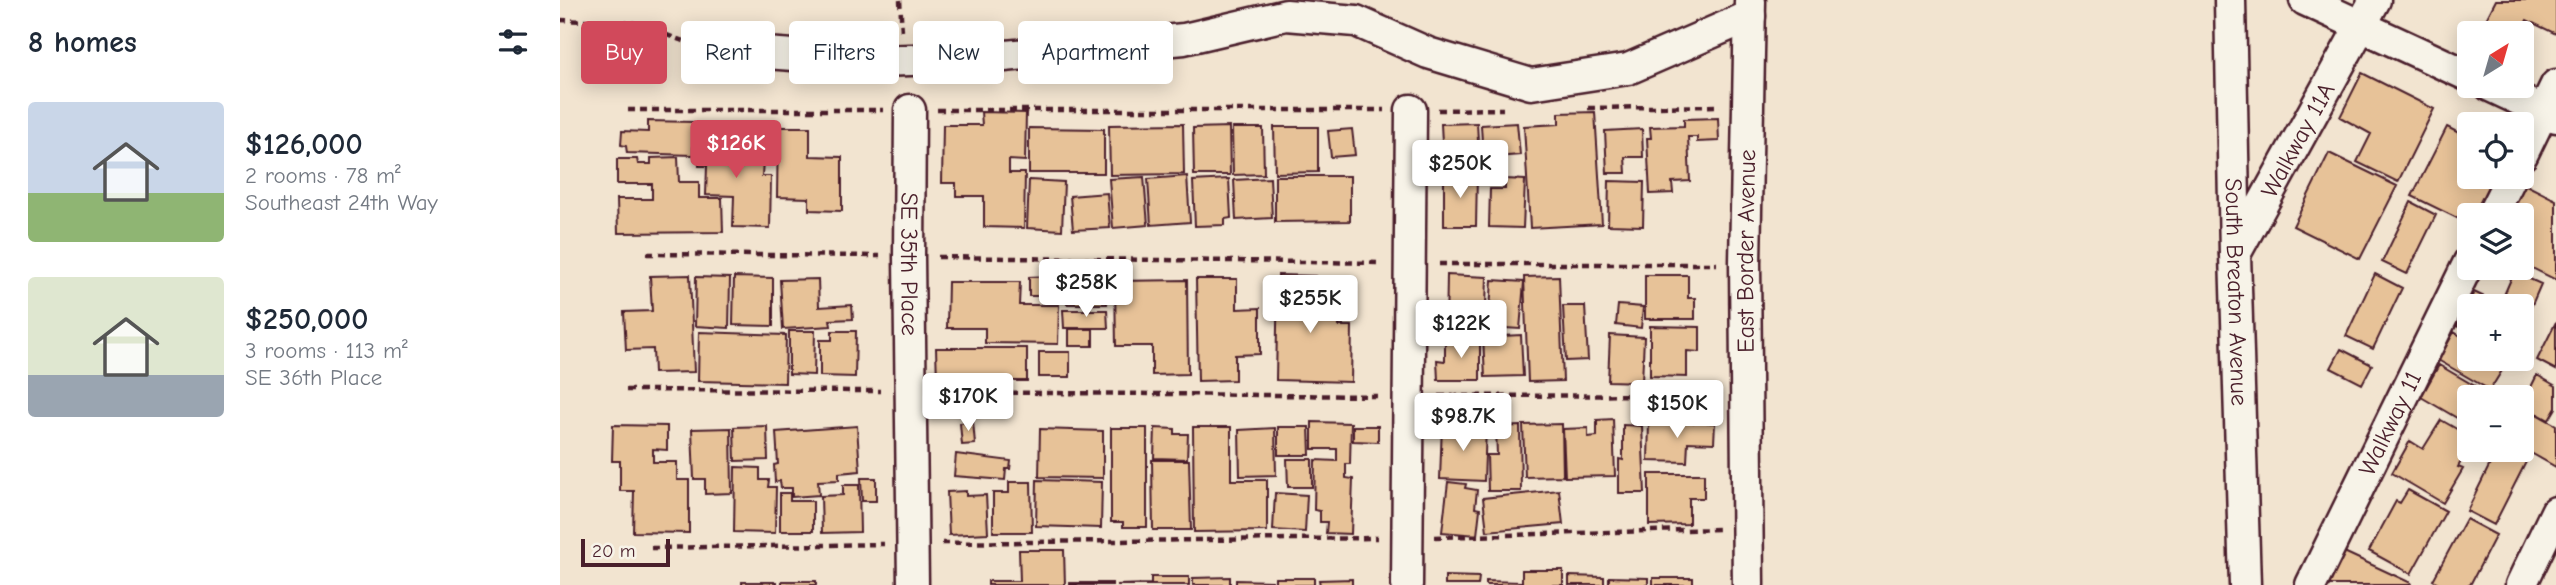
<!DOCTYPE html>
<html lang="en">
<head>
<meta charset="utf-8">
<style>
	body { margin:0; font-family:"Comic Neue",sans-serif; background:#f2f2f3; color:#1f2937; height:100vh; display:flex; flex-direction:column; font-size:26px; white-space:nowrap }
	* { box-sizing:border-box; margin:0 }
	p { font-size:23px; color:#747a83 }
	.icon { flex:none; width:38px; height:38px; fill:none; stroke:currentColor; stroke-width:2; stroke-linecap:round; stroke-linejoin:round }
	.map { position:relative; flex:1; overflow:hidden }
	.panel { display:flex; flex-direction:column; background:#fff; width:560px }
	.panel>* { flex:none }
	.hud { position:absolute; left:21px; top:21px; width:665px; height:63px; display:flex; gap:14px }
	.needle { width:46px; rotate:37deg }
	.controls { position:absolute; left:1897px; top:21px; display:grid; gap:14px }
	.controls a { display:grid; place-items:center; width:77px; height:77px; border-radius:7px; background:#fff; box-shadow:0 4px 18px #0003; font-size:35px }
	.scale { position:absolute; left:21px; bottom:18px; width:89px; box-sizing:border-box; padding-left:7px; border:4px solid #4a1f2b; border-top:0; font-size:19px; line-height:24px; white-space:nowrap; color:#4a1f2b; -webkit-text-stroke:5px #f7f3e8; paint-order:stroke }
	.price { position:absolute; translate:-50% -60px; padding:0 16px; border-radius:7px; background:#fff; color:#222; font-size:23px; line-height:46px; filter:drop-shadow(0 2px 4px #0008) }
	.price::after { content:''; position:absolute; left:50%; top:42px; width:21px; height:16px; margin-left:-10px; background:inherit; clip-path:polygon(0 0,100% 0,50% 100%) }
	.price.current { background:#d1495b; color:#fff }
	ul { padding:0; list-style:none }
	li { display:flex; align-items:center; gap:21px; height:175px; padding:0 28px }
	li span { display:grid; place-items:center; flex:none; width:196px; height:140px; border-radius:7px; color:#555 }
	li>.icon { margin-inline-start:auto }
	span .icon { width:84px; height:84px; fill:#fffc; stroke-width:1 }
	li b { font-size:30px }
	h2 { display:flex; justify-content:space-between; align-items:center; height:84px; padding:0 28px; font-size:30px }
	.tag { padding:0 24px; border-radius:7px; background:#fff; box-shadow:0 4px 18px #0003; font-size:24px; line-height:63px }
	.tag.current { background:#d1495b; color:#fff }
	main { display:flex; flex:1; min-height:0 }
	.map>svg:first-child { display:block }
</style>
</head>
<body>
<main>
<section class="panel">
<h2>8 homes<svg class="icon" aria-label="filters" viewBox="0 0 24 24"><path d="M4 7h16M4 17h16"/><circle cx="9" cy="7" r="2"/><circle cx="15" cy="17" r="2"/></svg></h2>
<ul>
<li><span style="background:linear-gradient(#c9d6e8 65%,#8fb573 0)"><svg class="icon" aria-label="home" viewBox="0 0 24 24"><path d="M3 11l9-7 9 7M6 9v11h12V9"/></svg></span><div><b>$126,000</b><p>2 rooms · 78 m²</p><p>Southeast 24th Way</p></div></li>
<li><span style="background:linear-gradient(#dfe7d0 70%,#9aa5b1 0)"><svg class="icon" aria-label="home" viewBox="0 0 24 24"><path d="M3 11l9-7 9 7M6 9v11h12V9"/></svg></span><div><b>$250,000</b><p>3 rooms · 113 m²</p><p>SE 36th Place</p></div></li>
</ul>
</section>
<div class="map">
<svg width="1996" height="585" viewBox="0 0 1996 585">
	<rect width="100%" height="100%" fill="#f2e4d0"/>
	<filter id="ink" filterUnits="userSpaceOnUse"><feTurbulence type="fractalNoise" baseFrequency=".0143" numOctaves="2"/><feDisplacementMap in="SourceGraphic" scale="14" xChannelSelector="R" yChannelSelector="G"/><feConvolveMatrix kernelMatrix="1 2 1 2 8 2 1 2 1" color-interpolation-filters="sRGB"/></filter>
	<g filter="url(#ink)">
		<path fill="#e7c298" stroke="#4a1f2b" stroke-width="2" d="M1936 0H1996V34L1967 20 1960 33H1919Z
			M1802 73 1874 109 1838 182 1797 162 1811 134 1780 117Z
			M421 112 466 113 465 161 449 160V173H465L464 228 424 227V196H396V183H382L383 125H422Z
			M1035 112 1042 224 970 228 964 126 999 124V113Z
			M1158 118 1159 141 1137 142V137H1128L1130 181 1112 182 1113 193 1090 194 1087 138H1091L1090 127 1124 126V119Z
			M88 121 134 122 133 155 67 153 66 146 61 145 62 131 88 132Z
			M917 123 919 159 883 161 881 124Z
			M957 123 960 155 923 158 921 125Z
			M623 124 624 174 550 175 549 125Z
			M218 127H250V156L282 157V211L249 210V198L217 197Z
			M669 127 670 175H634L633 128Z
			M714 127H758V172L715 173Z
			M1887 127 1909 138V155L1901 171 1929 185 1915 215H1909V224L1852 196Z
			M469 128 544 129V173H469Z
			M672 128H703L704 174 673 175Z
			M792 129 795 155 771 157 768 131Z
			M1082 129 1083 157H1065L1066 173H1047L1045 131Z
			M139 134H178V159L203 160 202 176H211L210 228 173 227 174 196 146 195 147 166H139Z
			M1769 153 1837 186 1800 259 1733 226Z
			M118 157 119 182H139V198H162L163 232 58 233 57 199H92V184H57V159H77L78 164H91V158Z
			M884 173 917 174 916 226H884Z
			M627 176 630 222 591 225 588 179Z
			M715 176H790V221L715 222Z
			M584 177 588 225 553 228 549 179Z
			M710 178 712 218 676 220 674 180Z
			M669 179 671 218 665 219V225L635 226 633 181Z
			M945 179 965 180 963 228 929 227 930 189H945Z
			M469 180 504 182 502 230 467 228Z
			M1049 181 1084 182 1083 226 1048 225Z
			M1962 183 1996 200V280L1962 263V215H1945Z
			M547 193 550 228 513 230 510 196Z
			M1851 202 1876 215 1847 274 1822 262Z
			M1954 272 1981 284 1968 314 1962 311V306H1951L1941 302Z
			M1815 274 1842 288 1813 349 1786 336Z
			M130 275 134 372 94 373 93 349 66 350 64 312 92 311 90 276Z
			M546 275 547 304H507L506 276Z
			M718 275 756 276V307H780L779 326H792L791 382 716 380Z
			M887 275 927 277 925 333 886 332Z
			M1085 275H1128V298H1135V319H1085Z
			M490 276V296H469V277Z
			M999 276 1003 381 968 382 964 277Z
			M136 277 170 278 169 328 135 326Z
			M174 277 213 278V326L173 325Z
			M258 279 259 307 292 305 293 319 270 320 271 326 223 329 220 280Z
			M636 279H677V309L700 308V354L675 355V380L638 381Z
			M627 280 628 374 592 375V346H556L555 281Z
			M932 280 964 282 960 329 929 327Z
			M388 282H460L459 305H499L498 344 425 343V328H387Z
			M1914 292 1943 306H1909V333L1897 326Z
			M1058 305 1083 307 1081 328 1056 325Z
			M1003 306H1025L1028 360 1006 361Z
			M503 310H547L548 328H504Z
			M1996 322V370L1977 360Z
			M1090 326 1140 327V352L1127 351V377L1090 376Z
			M509 329H533V346H509Z
			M229 331H255L254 375 229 374Z
			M272 331H296L295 377 260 376V340H272Z
			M139 332 226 335 225 383 138 381Z
			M1894 332 1909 341V359H1938L1946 364 1930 390 1878 360Z
			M961 335 963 376 925 377 923 337Z
			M1050 335 1084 337 1082 382 1048 381Z
			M885 337H920V380H878L877 360 885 361Z
			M376 348H467V381H377Z
			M1781 349 1812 365 1802 384 1771 368Z
			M479 352H510V377H479Z
			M1879 365 1930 395 1929 397H1909V425L1861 397Z
			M1977 375 1996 386V408L1989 420 1962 405Z
			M1962 406 1996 425V467L1962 448Z
			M1053 419 1055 476 1005 477 1003 429 1028 428V437L1037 436V420Z
			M1881 420 1909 436V447L1898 467 1903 469 1883 503 1832 473 1850 441 1863 449Z
			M413 421 415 444 402 445 400 423Z
			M752 422 791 423 790 464H786V478L793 479 791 534 766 533 767 522H760V511L754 510 755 460 777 461V449H752Z
			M1089 422 1155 423 1154 443 1128 442 1127 462 1088 461Z
			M1002 424 1003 476 965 477 963 425Z
			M53 425 107 426V450L93 449V462H117V480H129V533L73 532 74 491H60V461H52Z
			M882 425 926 427 924 481 880 479Z
			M1063 425 1082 426 1085 493H1059V459L1063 460Z
			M207 426 208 460 175 461 174 427Z
			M297 426 300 471 279 473V480L258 481 259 495 232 497V488H221L220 481 215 482 214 465 218 464 216 432Z
			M793 426H818V442L793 441Z
			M960 426 961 491H928L927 455H937L936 427Z
			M633 427H671V480H707V531L634 532Z
			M718 427H749L750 455H718Z
			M171 428 172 493 145 494V479H134L132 429Z
			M551 428H587V527H563V522H551Z
			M595 428 615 429V434H628L627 459 594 458Z
			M715 428 716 475 680 476 679 430Z
			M480 429 543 431V478L479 477Z
			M1937 450H1943L1966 462 1934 525 1907 511Z
			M396 454 451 461 450 469H446L445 480 394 476Z
			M727 459H752V487H728Z
			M592 460H629L631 530H593Z
			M175 467 200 468V480H209L208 487H216L215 533 174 532Z
			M1089 474H1144V498H1129V524L1089 525Z
			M301 478H316V501H302Z
			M477 480 542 482 541 528 476 526Z
			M449 482H471L472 532H433V493H449Z
			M888 482 906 484 905 488 917 490 915 508 920 509 917 535 882 532Z
			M283 485H299L300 532 262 533 261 496 283 495Z
			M999 490 1003 524 927 531 923 498Z
			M1848 490 1886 511 1851 574 1809 551 1836 501 1840 503Z
			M406 491V496L426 495 428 533 389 535 387 492Z
			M220 493H230V501H253V531H220Z
			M715 493 747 495 745 532 713 530Z
			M1906 519 1936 535 1910 585H1882L1873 580Z
			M459 550H504L505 585H428V581H460Z
			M1782 551 1851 583 1850 585H1757Z
			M962 570H1003V585H926V581L962 582Z
			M885 576 919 577 918 585H885Z
			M1009 576 1044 577V585H1009Z
			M591 577H629V585H556L591 584Z
			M670 577V585H633V578Z
			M1049 577 1088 578V585H1049Z
			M715 578H754V585H715Z
			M1093 578H1133V585H1093Z
			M792 579V585H760L759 580Z
			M676 580 712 581V585H676Z
			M222 581H256V585H222Z
			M182 582H217V585H182Z
			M510 583H552V585H510Z"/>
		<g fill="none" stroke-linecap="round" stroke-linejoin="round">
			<defs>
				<g id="minor">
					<path id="s1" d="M1670 0 1675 254 1685 585"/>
					<path d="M1745 0 1909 76"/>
					<path d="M206 53 315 61 424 58 624 39 726 15 796 21 868 53 971 84 1068 69 1190 16"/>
					<path d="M1930 86 1996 117"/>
					<path id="s2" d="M350 110 349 257 353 585"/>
					<path d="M1962 155 1996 85"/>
					<path d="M1932 215 1951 177"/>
					<path id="s3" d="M1675 254 1815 0"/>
					<path d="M847 585 851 110"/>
					<path id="s4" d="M1188 585 1185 263 1190 1"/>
					<path id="s5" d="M1751 585 1909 262"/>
					<path d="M1961 585 1996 512"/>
				</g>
			</defs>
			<use href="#minor" stroke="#4a1f2b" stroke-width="35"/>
			<path stroke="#4a1f2b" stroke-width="4.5" stroke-dasharray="7 5" stroke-linecap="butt" d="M340 0 342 32
				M0 20 74 23 134 45 177 50
				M1028 108 1160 106
				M68 110H323
				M377 110H824
				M878 110 943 109
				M87 254 320 256
				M378 257 821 263
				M879 264H1157
				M66 390 320 391
				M378 392 821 396
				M879 396 1157 395
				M875 537 1161 529
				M382 543 818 538
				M91 548 324 544"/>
			<use href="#minor" stroke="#f7f3e8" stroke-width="30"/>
		</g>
	</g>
	<g text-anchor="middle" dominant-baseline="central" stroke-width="5" stroke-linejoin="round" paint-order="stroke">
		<g font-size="24" fill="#4a1f2b" stroke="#f7f3e8">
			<text stroke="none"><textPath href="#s3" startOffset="130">Walkway 11A</textPath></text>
			<text stroke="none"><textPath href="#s4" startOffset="334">East Border Avenue</textPath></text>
			<text stroke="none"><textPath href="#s2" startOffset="154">SE 35th Place</textPath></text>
			<text stroke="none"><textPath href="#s1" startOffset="292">South Breaton Avenue</textPath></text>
			<text stroke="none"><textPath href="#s5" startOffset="180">Walkway 11</textPath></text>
		</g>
	</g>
</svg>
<div class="controls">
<a><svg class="needle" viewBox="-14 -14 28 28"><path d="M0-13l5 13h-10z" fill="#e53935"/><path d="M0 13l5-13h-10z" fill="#747a83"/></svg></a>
<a><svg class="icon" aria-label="locate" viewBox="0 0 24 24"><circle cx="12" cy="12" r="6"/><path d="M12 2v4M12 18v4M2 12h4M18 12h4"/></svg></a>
<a><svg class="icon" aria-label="layers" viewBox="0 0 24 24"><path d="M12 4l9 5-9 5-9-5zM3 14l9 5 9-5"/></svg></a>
<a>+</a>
<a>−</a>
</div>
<div class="scale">20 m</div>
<b class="price current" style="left:176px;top:180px">$126K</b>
<b class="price" style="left:900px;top:200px">$250K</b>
<b class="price" style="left:526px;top:319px">$258K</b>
<b class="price" style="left:750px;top:335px">$255K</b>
<b class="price" style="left:901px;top:360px">$122K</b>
<b class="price" style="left:408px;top:433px">$170K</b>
<b class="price" style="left:1117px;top:440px">$150K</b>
<b class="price" style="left:903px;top:453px">$98.7K</b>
<div class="hud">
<a class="tag current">Buy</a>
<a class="tag">Rent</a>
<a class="tag">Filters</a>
<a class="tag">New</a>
<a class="tag">Apartment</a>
</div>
</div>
</main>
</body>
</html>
